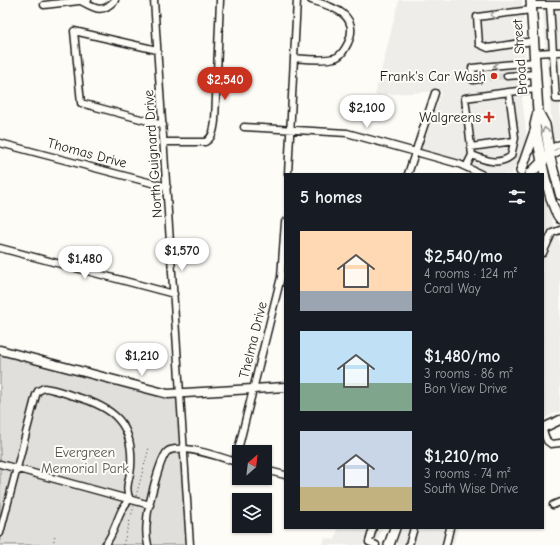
<!DOCTYPE html>
<html lang="en">
<head>
<meta charset="utf-8">
<style>
	body { margin:0; font-family:"Comic Neue",sans-serif; background:#20242c; color:#f1f3f6; height:100vh; display:flex; flex-direction:column; font-size:15px; white-space:nowrap }
	* { box-sizing:border-box; margin:0 }
	p { font-size:13px; color:#9ea1a6 }
	.icon { flex:none; width:22px; height:22px; fill:none; stroke:currentColor; stroke-width:2; stroke-linecap:round; stroke-linejoin:round }
	.map { position:relative; flex:1; overflow:hidden }
	.sheet { position:absolute; left:284px; top:173px; width:260px; height:356px; display:flex; flex-direction:column; background:#171b24; border-radius:0px; box-shadow:0 1px 3px #0004 }
	.sheet>* { flex:none }
	.needle { width:26px; rotate:28deg }
	.fabs { position:absolute; left:232px; top:445px; display:grid; gap:8px }
	.fabs a { display:grid; place-items:center; width:40px; height:40px; border-radius:0px; background:#171b24; box-shadow:0 1px 3px #0004; font-size:20px }
	.price { position:absolute; translate:-50% -34px; padding:0 9px; border-radius:14px; background:#fff; color:#222; font-size:13px; line-height:26px; filter:drop-shadow(0 1px 2px #0008) }
	.price::after { content:''; position:absolute; left:50%; top:24px; width:12px; height:9px; margin-left:-6px; background:inherit; clip-path:polygon(0 0,100% 0,50% 100%) }
	.price.selected { background:#c8321e; color:#fff }
	ul { padding:0; list-style:none }
	li { display:flex; align-items:center; gap:12px; height:100px; padding:0 16px }
	li span { display:grid; place-items:center; flex:none; width:112px; height:80px; border-radius:0px; color:#555 }
	li>.icon { margin-inline-start:auto }
	span .icon { width:48px; height:48px; fill:#fffc; stroke-width:1 }
	li b { font-size:17px }
	h2 { display:flex; justify-content:space-between; align-items:center; height:48px; padding:0 16px; font-size:17px }
	.map>svg:first-child { display:block }
</style>
</head>
<body>
<div class="map">
<svg width="560" height="545" viewBox="0 0 560 545">
	<rect width="100%" height="100%" fill="#fdfcf7"/>
	<filter id="ink" filterUnits="userSpaceOnUse"><feTurbulence type="fractalNoise" baseFrequency=".025" numOctaves="2"/><feDisplacementMap in="SourceGraphic" scale="8" xChannelSelector="R" yChannelSelector="G"/><feConvolveMatrix kernelMatrix="1 2 1 2 8 2 1 2 1" color-interpolation-filters="sRGB"/></filter>
	<g filter="url(#ink)">
		<path fill="#eeede9" d="M399 0H522L526 70 522 98 527 140 523 156 511 174H488L460 161 421 150 442 91 375 95Z
			M542 0H560V137L553 140Z
			M543 194 560 243V411L543 419Z
			M338 528H382L376 545H323L325 538 335 540Z
			M402 528H458L453 545H396Z"/>
		<path fill="#e0dfdb" stroke="#7e7e7c" d="M0 350 181 394 191 545H0Z"/>
		<g fill="none" stroke-linecap="round" stroke-linejoin="round">
			<path stroke="#dbdad6" stroke-width="6" stroke-dasharray="6 3" stroke-linecap="butt" d="M480 79 507 76"/>
			<defs>
				<path id="minor" d="M154 0 190 545
					M81 1C96 9 102 14 115 0
					M44 5 88 0
					M531 5H560
					M550 5 553 52H560
					M531 10 477 17 479 44 488 48 533 41
					M157 50 74 31 81 103 163 125
					M534 53 553 52 556 99H560
					M294 58C306 59 322 61 334 58 341 57 345 49 348 43 361 14 331 6 311 0
					M507 76 535 74
					M480 79 473 80 472 68 534 62
					M244 127 347 133 459 164 481 174
					M164 142H205C213 138 214 129 215 121L220 0
					M0 143 167 187
					M471 147 514 141
					M549 149 560 144
					M472 155 465 98 509 92
					M550 156 560 151
					M466 167 472 155C484 160 499 166 511 156L515 138 509 92 536 89
					M288 174 297 0
					M408 174 435 93
					M0 248 174 294
					M543 253 552 233 560 230
					M543 431 547 441 551 444 560 443
					M235 462 281 277 285 222
					M0 464 150 505
					M265 470 285 475
					M553 505 560 502
					M373 528 369 542 376 545
					M0 533 36 395 38 391 44 388C54 389 64 393 74 396 113 407 134 423 131 467 130 478 124 489 130 499
					M105 545C116 532 118 509 130 499
					M148 545C146 537 146 528 147 521 147 510 160 456 168 451 182 443 223 458 239 463
					M409 545 414 528
					M446 545 450 528"/>
				<path id="major" d="M550 156 560 195
					M542 162C545 176 551 209 560 219
					M0 350 168 394 285 387
					M543 428 560 420"/>
				<path id="highway" d="M538 112 535 125 542 162
					M521 171 535 131
					M530 174 542 162 550 156 545 125 538 112 531 0
					M543 184 548 187
					M389 545 395 528"/>
			</defs>
			<use href="#minor" stroke="#1c1c1c" stroke-width="9"/>
			<use href="#major" stroke="#1c1c1c" stroke-width="11"/>
			<use href="#highway" stroke="#1c1c1c" stroke-width="12"/>
			<path stroke="#1c1c1c" stroke-width="1" stroke-dasharray="1 3" stroke-linecap="butt" d="M136 496 149 448
				M53 545 55 535
				M123 545 134 506"/>
			<use href="#minor" stroke="#fdfcf7" stroke-width="6"/>
			<use href="#major" stroke="#fdfcf7" stroke-width="8"/>
			<use href="#highway" stroke="#fdfcf7" stroke-width="9"/>
		</g>
		<defs><path id="oneway-chevron" d="M-2-3.5L2.5 0L-2 3.5" fill="none" stroke-width="1.6" stroke-linecap="round" stroke-linejoin="round"/></defs>
		<g stroke="#989794">
			<use href="#oneway-chevron" transform="translate(493 15) rotate(173)"/>
			<use href="#oneway-chevron" transform="translate(496 66) rotate(174)"/>
			<use href="#oneway-chevron" transform="translate(545 130) rotate(-102)"/>
		</g>
	</g>
	<g fill="#c8321e" stroke="#fdfcf7" stroke-width="1.5">
		<circle cx="494" cy="76" r="4"/>
		<path d="M487 111h4v4h4v4h-4v4h-4v-4h-4v-4h4z"/>
	</g>
	<g text-anchor="middle" dominant-baseline="central" stroke-width="4" stroke-linejoin="round" paint-order="stroke">
		<g font-size="14" fill="#1c1c1c" stroke="#fdfcf7">
			<text transform="translate(520 57) rotate(-94)">Broad Street</text>
			<text transform="translate(87 153) rotate(15)">Thomas Drive</text>
			<text transform="translate(153 154) rotate(-94)">North Guignard Drive</text>
			<text transform="translate(253 340) rotate(-76)">Thelma Drive</text>
		</g>
		<g font-size="14" fill="#1c1c1c" stroke="#fdfcf7" text-anchor="end">
			<text x="486" y="76">Frank's Car Wash</text>
			<text x="481" y="117">Walgreens</text>
		</g>
		<g font-size="14" fill="#575655" stroke="#fdfcf7">
			<text x="85" y="452">Evergreen<tspan x="85" dy="16">Memorial Park</tspan></text>
		</g>
	</g>
</svg>
<div class="fabs">
<a><svg class="needle" viewBox="-14 -14 28 28"><path d="M0-13l5 13h-10z" fill="#e53935"/><path d="M0 13l5-13h-10z" fill="#9ea1a6"/></svg></a>
<a><svg class="icon" aria-label="layers" viewBox="0 0 24 24"><path d="M12 4l9 5-9 5-9-5zM3 14l9 5 9-5"/></svg></a>
</div>
<b class="price selected" style="left:225px;top:101px">$2,540</b>
<b class="price" style="left:367px;top:129px">$2,100</b>
<b class="price" style="left:182px;top:272px">$1,570</b>
<b class="price" style="left:85px;top:280px">$1,480</b>
<b class="price" style="left:142px;top:377px">$1,210</b>
<section class="sheet">
<h2>5 homes<svg class="icon" aria-label="filters" viewBox="0 0 24 24"><path d="M4 7h16M4 17h16"/><circle cx="9" cy="7" r="2"/><circle cx="15" cy="17" r="2"/></svg></h2>
<ul>
<li><span style="background:linear-gradient(#ffd9b3 75%,#9aa5b1 0)"><svg class="icon" aria-label="home" viewBox="0 0 24 24"><path d="M3 11l9-7 9 7M6 9v11h12V9"/></svg></span><div><b>$2,540/mo</b><p>4 rooms · 124 m²</p><p>Coral Way</p></div></li>
<li><span style="background:linear-gradient(#bfe0f5 65%,#7fa58c 0)"><svg class="icon" aria-label="home" viewBox="0 0 24 24"><path d="M3 11l9-7 9 7M6 9v11h12V9"/></svg></span><div><b>$1,480/mo</b><p>3 rooms · 86 m²</p><p>Bon View Drive</p></div></li>
<li><span style="background:linear-gradient(#c9d6e8 70%,#c2b280 0)"><svg class="icon" aria-label="home" viewBox="0 0 24 24"><path d="M3 11l9-7 9 7M6 9v11h12V9"/></svg></span><div><b>$1,210/mo</b><p>3 rooms · 74 m²</p><p>South Wise Drive</p></div></li>
</ul>
</section>
</div>
</body>
</html>
